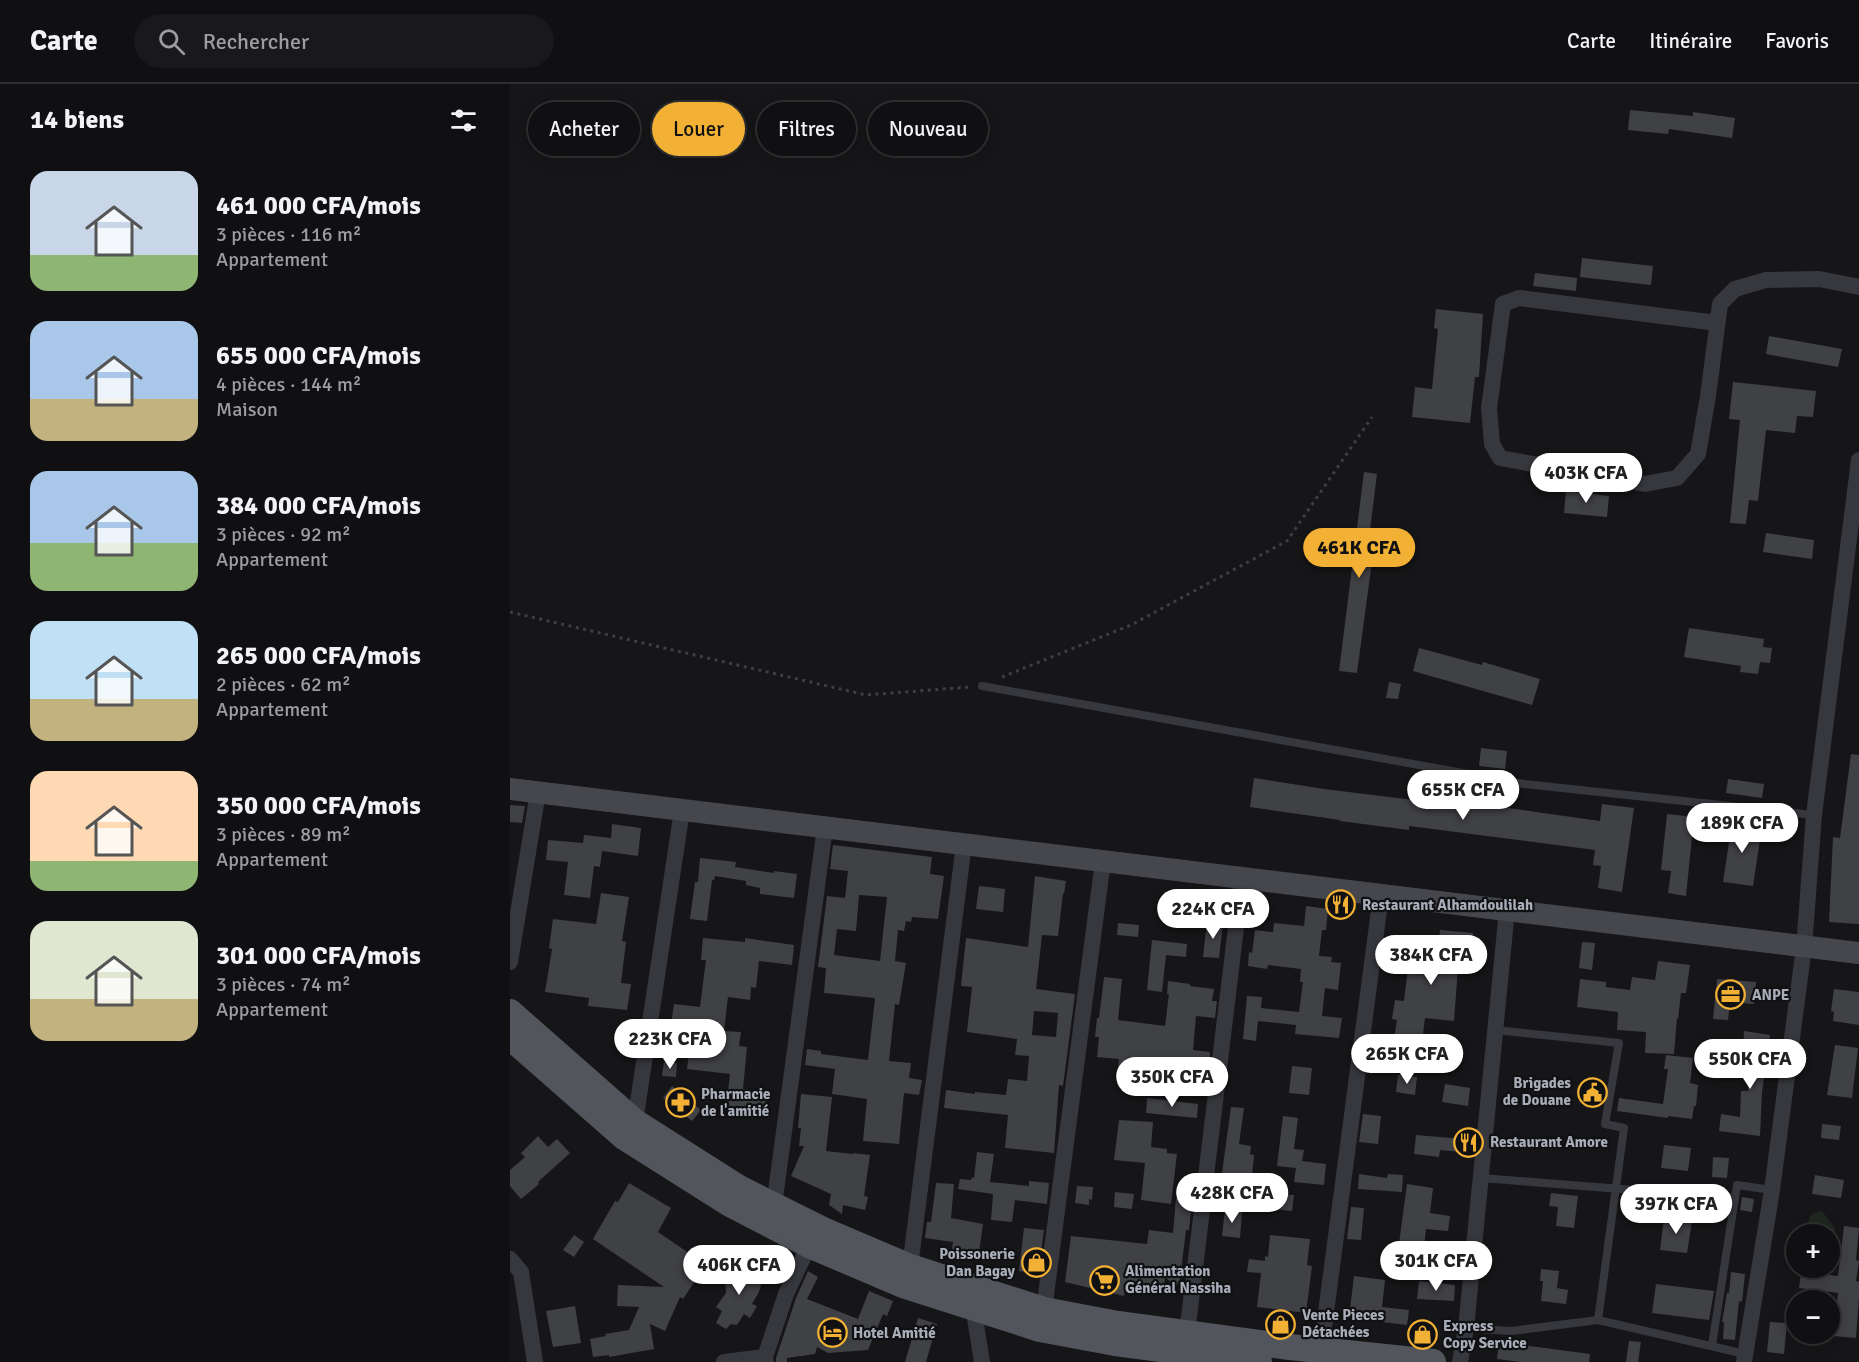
<!DOCTYPE html>
<html lang="fr">
<head>
<meta charset="utf-8">
<style>
	body { margin:0; font-family:Signika,sans-serif; background:#19191b; color:#f1f3f6; height:100vh; display:flex; flex-direction:column; font-size:22px; white-space:nowrap }
	* { box-sizing:border-box; margin:0 }
	p { font-size:20px; color:#9c9d9f }
	.icon { flex:none; width:33px; height:33px; fill:none; stroke:currentColor; stroke-width:2; stroke-linecap:round; stroke-linejoin:round }
	.map { position:relative; flex:1; overflow:hidden }
	.side { display:flex; flex-direction:column; background:#101012; width:510px }
	.side>* { flex:none }
	.top-card { position:absolute; left:18px; top:18px; width:570px; height:54px; display:flex; gap:12px }
	.controls { position:absolute; left:1276px; top:1140px; display:grid; gap:12px }
	.controls a { display:grid; place-items:center; width:54px; height:54px; border-radius:50%; background:#101012; box-shadow:0 3px 15px #0003,0 0 0 2px #303032; font-size:30px }
	.price { position:absolute; translate:-50% -51px; padding:0 14px; border-radius:21px; background:#fff; color:#222; font-size:20px; line-height:39px; filter:drop-shadow(0 2px 3px #0008) }
	.price::after { content:''; position:absolute; left:50%; top:36px; width:18px; height:14px; margin-left:-9px; background:inherit; clip-path:polygon(0 0,100% 0,50% 100%) }
	.price.current { background:#f2b134; color:#111 }
	ul { padding:0; list-style:none }
	li { display:flex; align-items:center; gap:18px; height:150px; padding:0 30px }
	li span { display:grid; place-items:center; flex:none; width:168px; height:120px; border-radius:18px; color:#555 }
	li>.icon { margin-inline-start:auto }
	span .icon { width:72px; height:72px; fill:#fffc; stroke-width:1 }
	li b { font-size:26px }
	h2 { display:flex; justify-content:space-between; align-items:center; height:72px; padding:0 30px; font-size:26px }
	.tag { padding:0 21px; border-radius:27px; background:#101012; box-shadow:0 3px 15px #0003,0 0 0 2px #303032; font-size:21px; line-height:54px }
	.tag.current { background:#f2b134; color:#111 }
	header { display:flex; align-items:center; gap:36px; box-sizing:border-box; height:84px; padding:0 30px; background:#101012; border-bottom:2px solid #303032 }
	header strong { font-size:28px }
	nav { display:flex; gap:33px; margin-inline-start:auto; font-size:21px }
	.search { width:420px; height:54px; background:#19191b; display:flex; align-items:center; gap:15px; box-sizing:border-box; padding:0 21px; border-radius:33px; color:#9c9d9f; font-size:22px }
	main { display:flex; flex:1; min-height:0 }
	.map>svg:first-child { display:block }
</style>
</head>
<body>
<header>
<strong>Carte</strong>
<div class="search"><svg class="icon" aria-label="search" viewBox="0 0 24 24"><circle cx="10" cy="10" r="6"/><path d="M15 15l6 6"/></svg>Rechercher</div>
<nav><a>Carte</a><a>Itinéraire</a><a>Favoris</a></nav>
</header>
<main>
<section class="side">
<h2>14 biens<svg class="icon" aria-label="filters" viewBox="0 0 24 24"><path d="M4 7h16M4 17h16"/><circle cx="9" cy="7" r="2"/><circle cx="15" cy="17" r="2"/></svg></h2>
<ul>
<li><span style="background:linear-gradient(#c9d6e8 70%,#8fb573 0)"><svg class="icon" aria-label="home" viewBox="0 0 24 24"><path d="M3 11l9-7 9 7M6 9v11h12V9"/></svg></span><div><b>461 000 CFA/mois</b><p>3 pièces · 116 m²</p><p>Appartement</p></div></li>
<li><span style="background:linear-gradient(#a9c7e8 65%,#c2b280 0)"><svg class="icon" aria-label="home" viewBox="0 0 24 24"><path d="M3 11l9-7 9 7M6 9v11h12V9"/></svg></span><div><b>655 000 CFA/mois</b><p>4 pièces · 144 m²</p><p>Maison</p></div></li>
<li><span style="background:linear-gradient(#a9c7e8 60%,#8fb573 0)"><svg class="icon" aria-label="home" viewBox="0 0 24 24"><path d="M3 11l9-7 9 7M6 9v11h12V9"/></svg></span><div><b>384 000 CFA/mois</b><p>3 pièces · 92 m²</p><p>Appartement</p></div></li>
<li><span style="background:linear-gradient(#bfe0f5 65%,#c2b280 0)"><svg class="icon" aria-label="home" viewBox="0 0 24 24"><path d="M3 11l9-7 9 7M6 9v11h12V9"/></svg></span><div><b>265 000 CFA/mois</b><p>2 pièces · 62 m²</p><p>Appartement</p></div></li>
<li><span style="background:linear-gradient(#ffd9b3 75%,#8fb573 0)"><svg class="icon" aria-label="home" viewBox="0 0 24 24"><path d="M3 11l9-7 9 7M6 9v11h12V9"/></svg></span><div><b>350 000 CFA/mois</b><p>3 pièces · 89 m²</p><p>Appartement</p></div></li>
<li><span style="background:linear-gradient(#dfe7d0 65%,#c2b280 0)"><svg class="icon" aria-label="home" viewBox="0 0 24 24"><path d="M3 11l9-7 9 7M6 9v11h12V9"/></svg></span><div><b>301 000 CFA/mois</b><p>3 pièces · 74 m²</p><p>Appartement</p></div></li>
</ul>
</section>
<div class="map">
<svg width="1349" height="1278" viewBox="0 0 1349 1278">
	<rect width="100%" height="100%" fill="#161618"/>
	<path fill="#1e261f" d="M1312 1127 1325 1144 1323 1157 1320 1160V1150H1295C1299 1143 1297 1136 1302 1129Z"/>
	<path fill="#404145" fill-rule="evenodd" d="M1120 26 1183 32V28L1225 34 1222 54 1159 45 1158 50 1118 46Z
		M1072 174 1143 182 1141 201 1070 193Z
		M1025 189 1067 194 1066 207 1023 202Z
		M926 225 973 230 969 293H965L960 339 902 333 905 303 922 305 928 245 924 244Z
		M1259 252 1332 265 1328 283 1256 270Z
		M1223 298 1306 307 1303 333 1287 332 1285 349 1256 346 1248 417 1239 416 1236 440 1220 439 1230 336 1219 335Z
		M854 388 867 390 859 454 865 455 847 589 829 587Z
		M1056 407 1099 412 1097 433 1054 429Z
		M1256 449 1304 456 1302 475 1253 468Z
		M1179 544 1254 555 1253 563 1262 564 1260 579 1250 578 1248 590 1230 588 1231 582 1174 573Z
		M909 564 972 581 973 578 1030 595 1022 621 903 587Z
		M879 598 891 600 888 615 876 614Z
		M971 664 997 667 995 685 969 682Z
		M1341 670 1349 671V840L1319 838 1323 753 1330 754Z
		M744 694 814 705 920 718 921 713 1090 737 1092 720 1124 724 1112 808 1088 804 1091 782 1083 781 1085 766 899 742V746L830 737V736L740 723Z
		M1218 695 1254 700 1252 714 1216 709Z
		M0 721 15 722 12 739 0 738Z
		M1157 730 1184 733 1176 812 1158 809 1161 787 1151 786Z
		M1222 738 1252 742 1243 802 1213 798Z
		M102 740 131 744 128 772 92 767 90 783 84 782 80 814 54 811 58 778 36 776 38 756 73 759 74 751 101 754Z
		M323 761 422 773 420 790 434 792 428 835 402 833 401 838 396 837 394 847 388 846 385 877 396 879 389 921 385 920 379 977 401 979 399 994 412 996 409 1011 394 1009 389 1060 353 1057 357 1015 322 1010 325 985 295 981 297 965 311 967V970L358 976 365 914 314 909 316 884 308 883 317 812 335 814 338 787 320 785ZM349 811 377 813 370 877 324 871 327 845 346 847Z
		M190 774 226 778 225 783 264 789V787L287 790 284 814 250 810V804L236 801V797L205 792 204 796H202L197 837 180 835 185 798H188Z
		M525 792 556 797 554 810 553 809 548 852 532 851 526 905 565 910 553 1002 549 1001 544 1069 495 1064 498 1031 434 1024 436 1006 465 1010V1008L496 1011 498 995 517 997 519 972 505 971 507 955 457 948 462 903 451 902 456 854 518 863ZM524 927 548 929 546 953 522 951Z
		M469 802 495 805 493 828 466 825Z
		M91 809 119 813 112 857 116 858 111 899 121 900 117 926 78 922 79 914 35 908 42 865 39 864 43 835 86 840Z
		M675 811 694 814 693 827 673 825Z
		M796 822 818 825 816 846H812L809 872 822 873 821 878 831 879 828 906 815 904 812 932 832 934 829 954 785 950 786 941 748 937 746 957 733 955 737 912 752 913 751 924 789 928 793 898H790L791 885 758 881 757 885 738 882 739 868 742 869 745 846 763 848 764 839 794 842Z
		M697 838 713 839 709 874 693 873Z
		M608 839 629 841 628 853 607 851Z
		M930 846 963 849 960 872 949 871 944 937 915 934 912 959 884 955 887 936 882 935 885 916 894 917 898 884 893 883 895 868 927 872Z
		M193 854 235 858V854L284 861 282 881 249 877 246 904 241 903 240 916 218 913 214 947 231 948 229 962 237 963 233 1005 258 1008 256 1028 216 1024 220 990 177 985 181 950 160 947 164 920 190 923 196 876H191Z
		M642 856 677 860 676 873 656 871 652 908 637 906Z
		M1072 858 1085 859 1082 886 1069 884Z
		M1148 877 1180 881 1176 909H1171L1168 935 1167 934 1164 970 1135 969 1136 948 1107 946 1108 928 1067 923 1070 895 1096 898V903L1120 906 1122 893 1145 896Z
		M594 893 612 895 608 936 655 942 659 910H657L658 897 680 900V902L704 905 702 917H707L705 934 686 932 683 966 700 968 699 983 673 980 672 987 650 984 647 1012 612 1008 615 983H608L609 975 587 973 589 953H585L587 934H589Z
		M1207 895 1246 898 1244 920 1220 918 1218 936 1203 935Z
		M1324 905 1349 908V941L1323 937 1324 928 1321 927Z
		M1234 947 1260 951 1252 1008 1250 1052 1209 1047 1211 1030 1230 1033 1231 1007H1238L1244 967H1233Z
		M1325 961 1348 964 1342 1014 1317 1011Z
		M1156 971 1183 974 1180 999 1188 1001 1186 1022H1184L1182 1035 1158 1032V1034L1107 1027 1109 1014 1153 1020 1158 985H1154Z
		M154 978 167 979 166 993 152 992Z
		M782 982 802 984 799 1011 779 1009Z
		M888 991 907 993 905 1011 886 1008Z
		M935 1000 960 1004 958 1022 932 1018Z
		M162 1002 191 1026 182 1037 153 1014Z
		M291 1010 322 1013 316 1067 343 1070V1069L360 1071 354 1112 358 1113 355 1126 333 1121 332 1130 319 1121 321 1110 281 1092 294 1062H289L291 1044H288Z
		M637 1014 688 1020 687 1034 636 1029Z
		M721 1023 734 1024 729 1060 741 1062 740 1070 744 1071 742 1093 712 1089Z
		M853 1030 871 1032 868 1060 849 1058Z
		M773 1032 788 1034 784 1065 794 1066 792 1077 816 1080 814 1101 784 1098 786 1084 767 1082Z
		M609 1036 643 1038 641 1063 657 1065V1069L667 1070 661 1120 631 1116 635 1079 604 1076Z
		M1312 1040 1331 1042 1329 1056 1311 1054Z
		M906 1051 953 1055 951 1068 930 1066 929 1073 904 1070Z
		M28 1052 38 1063 47 1055 60 1069 28 1098 29 1100 11 1115 0 1102V1086L15 1073 11 1069Z
		M1154 1061 1181 1064 1178 1087 1151 1084Z
		M467 1068 484 1070 480 1098 519 1102V1097L539 1099 537 1120 505 1116 502 1138 481 1136 483 1110 448 1105 450 1095 461 1096 462 1093 464 1094Z
		M1203 1073 1219 1074 1217 1094 1202 1093Z
		M849 1090 877 1094 878 1090 893 1091 892 1108 848 1105Z
		M1305 1091 1334 1096 1331 1114 1302 1110Z
		M119 1099 161 1124 148 1148 189 1176 197 1162 208 1167 196 1187 193 1185 173 1215 170 1213 155 1247 140 1240 144 1265 99 1273V1271L83 1273 80 1255 96 1252 95 1250 119 1246 129 1223 107 1222 108 1201 154 1203 83 1155 105 1117 108 1118Z
		M426 1099 444 1100 441 1134 473 1140 468 1176 441 1171 443 1158 415 1154 417 1138H421Z
		M897 1100 923 1104 920 1129 940 1132 938 1147 916 1145 914 1164 907 1163 906 1173 892 1171 893 1161 889 1160Z
		M567 1102 583 1103 582 1116 579 1115V1121L565 1119Z
		M605 1108 624 1110 622 1125 604 1123Z
		M762 1109 784 1111 782 1127 760 1125Z
		M1041 1109 1068 1112 1064 1144 1046 1142 1048 1123 1039 1122Z
		M1232 1113 1244 1115 1242 1128 1230 1126Z
		M666 1114 682 1116 679 1146H676L670 1195 666 1203 655 1193 653 1210 615 1205 614 1212 555 1198 561 1152 637 1160 639 1146 663 1149Z
		M841 1123 854 1124 851 1156 837 1155Z
		M715 1125 732 1127 730 1154 712 1152Z
		M1154 1134 1182 1137 1177 1169 1150 1166Z
		M1334 1142 1349 1144 1346 1176 1349 1177 1346 1197 1349 1198V1212L1346 1254 1323 1252 1328 1209 1289 1204 1291 1188 1328 1192Z
		M514 1144 534 1146 528 1190 509 1187Z
		M64 1151 74 1158 64 1173 53 1166Z
		M760 1151 800 1155 797 1181 802 1182 796 1229 747 1223 751 1189 737 1188 739 1175 755 1177V1172L758 1173Z
		M229 1183 239 1184 245 1188 249 1194 251 1201 249 1208 242 1220 247 1222 240 1234 234 1230 227 1241 221 1240 216 1245 206 1239 212 1227 206 1223 216 1209 215 1191Z
		M1031 1185 1049 1187 1047 1204 1058 1206 1056 1220 1031 1217 1033 1197H1030Z
		M298 1187 308 1193 297 1215 348 1235 359 1207 383 1217 377 1232 373 1230 358 1266 318 1269 307 1263 305 1270 277 1274V1278H266V1274L286 1214Z
		M1221 1188 1235 1190 1232 1218 1229 1217 1225 1256 1213 1255 1214 1238H1212L1217 1209H1219Z
		M844 1192 875 1196 872 1223 899 1226 897 1241 839 1234Z
		M909 1197 945 1201 944 1217 907 1215Z
		M1146 1200 1204 1207 1199 1236 1142 1229Z
		M65 1222 71 1259 43 1263 36 1227Z
		M408 1234 427 1240 416 1278H395Z
		M1260 1238 1277 1239 1274 1270 1257 1268Z
		M1119 1257 1131 1258 1128 1278H1116Z
		M989 1258 1080 1270 1079 1278H1011L987 1275Z"/>
	<g fill="none" stroke-linecap="round" stroke-linejoin="round">
		<path stroke="#3d3f44" stroke-width="3" stroke-dasharray="3 4.5" stroke-linecap="butt" d="M0 528 356 611 460 603
			M492 593 621 541 777 457 862 333"/>
		<path stroke="#37383d" stroke-width="8" d="M472 602 1014 700 1304 731
			M985 946 1109 959 1095 1040 1114 1044 1088 1236
			M971 1094 1225 1114
			M956 1244 1001 1247 1088 1236 1235 1270
			M1202 1261 1227 1101 1262 1106"/>
		<path stroke="#37383d" stroke-width="16" d="M1207 239 1009 214 993 220 979 324 982 360 990 374 1135 400 1167 394 1188 370 1198 312 1210 220 1225 205 1256 196 1309 195 1349 203
			M0 878 28 708
			M125 1038 172 726
			M264 1122 315 743
			M0 1175 11 1188 25 1278
			M400 1183 454 760
			M463 1222 472 1278
			M534 1226 593 777
			M676 1258 732 794
			M811 1266 871 811
			M214 1278 255 1273
			M256 1278 255 1273 276 1210 299 1161
			M950 1278 956 1244 997 826
			M1234 1278 1262 1106 1294 863 1304 731 1349 376"/>
		<path stroke="#45474d" stroke-width="22" d="M0 705 1349 869"/>
		<path stroke="#53555c" stroke-width="26" d="M0 928 125 1038 229 1104 313 1146 400 1183 534 1226 608 1240 780 1263 923 1278
			M0 953 114 1053 220 1120 299 1161 393 1201 530 1245 605 1259 749 1278"/>
	</g>
	<defs>
		<symbol id="restaurant-ring" viewBox="-11 -11 22 22"><circle r="9.5" fill="#111113" stroke="#f2b134" stroke-width="1.5"/><path d="M-5-6h1v4h1v-4h1v4h1v-4h1v5L-1.5 .5V6h-2V.5L-5-1ZM5-6V6H3V1.5H1.5Q1.5-4 5-6Z" fill="#f2b134"/></symbol>
		<symbol id="office-ring" viewBox="-11 -11 22 22"><circle r="9.5" fill="#111113" stroke="#f2b134" stroke-width="1.5"/><path d="M-6-3h4V-5.5h4V-3h4V5H-6ZM-1-4.5V-3h2v-1.5ZM-6 0V1H6V0Z" fill="#f2b134"/></symbol>
		<symbol id="civic-ring" viewBox="-11 -11 22 22"><circle r="9.5" fill="#111113" stroke="#f2b134" stroke-width="1.5"/><path d="M-.6-6.5H3V-4.5H.6V-3L4-1V1h2V6H-6V1h2V-1L-.6-3ZM-1.2 2.5V6h2.4V2.5Z" fill="#f2b134"/></symbol>
		<symbol id="pharmacy-ring" viewBox="-11 -11 22 22"><circle r="9.5" fill="#111113" stroke="#f2b134" stroke-width="1.5"/><path d="M-2-6h4v4h4v4h-4v4h-4v-4h-4v-4h4Z" fill="#f2b134"/></symbol>
		<symbol id="shop-ring" viewBox="-11 -11 22 22"><circle r="9.5" fill="#111113" stroke="#f2b134" stroke-width="1.5"/><path d="M-5-2.5h2.3a2.7 3.5 0 0 1 5.4 0H5L5.5 6h-11ZM-1.5-2.5h3a1.5 2.3 0 0 0-3 0Z" fill="#f2b134"/></symbol>
		<symbol id="supermarket-ring" viewBox="-11 -11 22 22"><circle r="9.5" fill="#111113" stroke="#f2b134" stroke-width="1.5"/><path d="M-6-5.5h2.5l.6 2H6L4.5 2H-2.5L-4.4-4H-6ZM-1.5 3.2a1.3 1.3 0 1 0 .1 0ZM3 3.2a1.3 1.3 0 1 0 .1 0Z" fill="#f2b134"/></symbol>
		<symbol id="hotel-ring" viewBox="-11 -11 22 22"><circle r="9.5" fill="#111113" stroke="#f2b134" stroke-width="1.5"/><path d="M-6-4.5h1.5V1H6V5H4.5V3h-9V5H-6ZM-4 0a1.8 1.8 0 1 1 3.6 0ZM.5 0V-2.5h3Q6-2.5 6 0Z" fill="#f2b134"/></symbol>
	</defs>
	<g fill-rule="evenodd">
		<use href="#restaurant-ring" x="814" y="804" width="33" height="33"/>
		<use href="#office-ring" x="1204" y="894" width="33" height="33"/>
		<use href="#civic-ring" x="1066" y="992" width="33" height="33"/>
		<use href="#pharmacy-ring" x="154" y="1002" width="33" height="33"/>
		<use href="#restaurant-ring" x="942" y="1042" width="33" height="33"/>
		<use href="#shop-ring" x="510" y="1162" width="33" height="33"/>
		<use href="#supermarket-ring" x="578" y="1180" width="33" height="33"/>
		<use href="#shop-ring" x="754" y="1224" width="33" height="33"/>
		<use href="#hotel-ring" x="306" y="1232" width="33" height="33"/>
		<use href="#shop-ring" x="896" y="1234" width="33" height="33"/>
	</g>
	<g text-anchor="middle" dominant-baseline="central" stroke-width="4.5" stroke-linejoin="round" paint-order="stroke">
		<g font-size="15" font-weight="bold" fill="#a8adb8" stroke="#111113" text-anchor="start">
			<text x="852" y="821">Restaurant Alhamdoulilah</text>
			<text x="1242" y="911">ANPE</text>
			<text x="1061" y="999" text-anchor="end">Brigades<tspan x="1061" dy="17">de Douane</tspan></text>
			<text x="191" y="1010">Pharmacie<tspan x="191" dy="17">de l'amitié</tspan></text>
			<text x="980" y="1058">Restaurant Amore</text>
			<text x="505" y="1170" text-anchor="end">Poissonerie<tspan x="505" dy="17">Dan Bagay</tspan></text>
			<text x="615" y="1187">Alimentation<tspan x="615" dy="17">Général Nassiha</tspan></text>
			<text x="792" y="1231">Vente Pieces<tspan x="792" dy="17">Détachées</tspan></text>
			<text x="933" y="1242">Express<tspan x="933" dy="17">Copy Service</tspan></text>
			<text x="343" y="1249">Hotel Amitié</text>
		</g>
	</g>
</svg>
<div class="controls">
<a>+</a>
<a>−</a>
</div>
<b class="price" style="left:1076px;top:420px">403K CFA</b>
<b class="price current" style="left:849px;top:495px">461K CFA</b>
<b class="price" style="left:953px;top:737px">655K CFA</b>
<b class="price" style="left:1232px;top:770px">189K CFA</b>
<b class="price" style="left:703px;top:856px">224K CFA</b>
<b class="price" style="left:921px;top:902px">384K CFA</b>
<b class="price" style="left:160px;top:986px">223K CFA</b>
<b class="price" style="left:897px;top:1001px">265K CFA</b>
<b class="price" style="left:1240px;top:1006px">550K CFA</b>
<b class="price" style="left:662px;top:1024px">350K CFA</b>
<b class="price" style="left:722px;top:1140px">428K CFA</b>
<b class="price" style="left:1166px;top:1151px">397K CFA</b>
<b class="price" style="left:926px;top:1208px">301K CFA</b>
<b class="price" style="left:229px;top:1212px">406K CFA</b>
<div class="top-card">
<a class="tag">Acheter</a>
<a class="tag current">Louer</a>
<a class="tag">Filtres</a>
<a class="tag">Nouveau</a>
</div>
</div>
</main>
</body>
</html>
